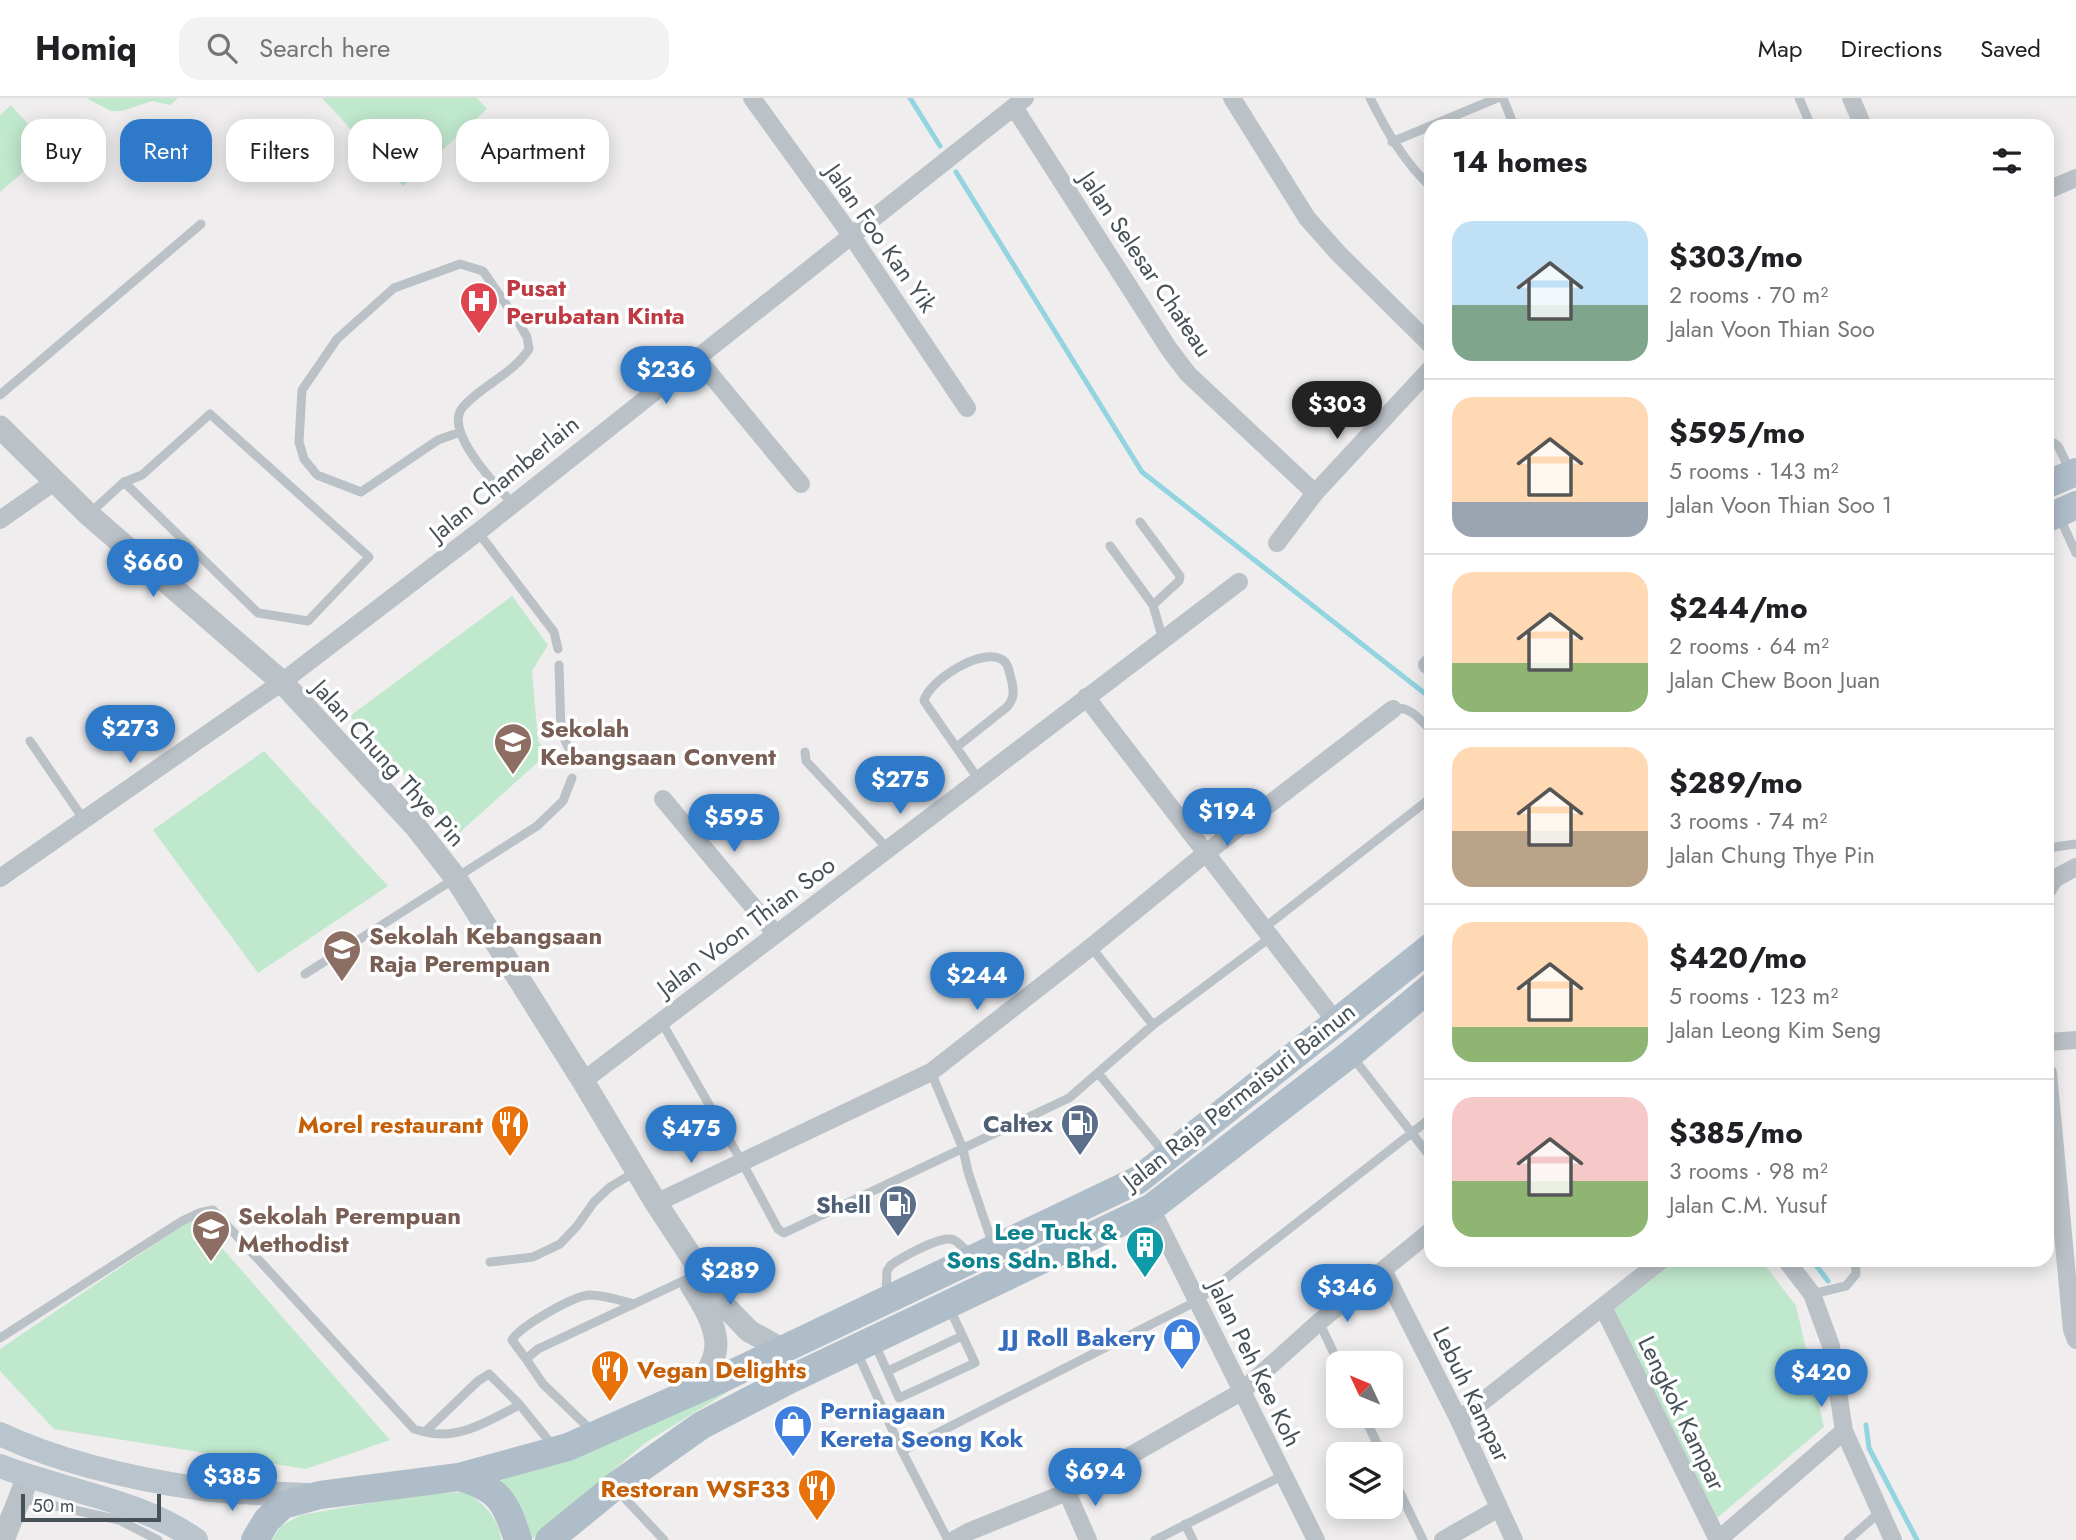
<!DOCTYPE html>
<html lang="en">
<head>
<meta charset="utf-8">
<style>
	body { margin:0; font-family:Jost,sans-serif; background:#f2f2f2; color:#202124; height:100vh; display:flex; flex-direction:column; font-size:26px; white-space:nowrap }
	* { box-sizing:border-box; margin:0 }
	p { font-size:23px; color:#757577 }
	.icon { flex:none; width:38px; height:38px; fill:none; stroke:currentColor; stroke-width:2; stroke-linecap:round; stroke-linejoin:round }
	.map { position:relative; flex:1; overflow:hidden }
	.panel { position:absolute; left:1424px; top:21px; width:630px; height:1148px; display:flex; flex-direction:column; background:#fff; border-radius:21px; box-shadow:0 4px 18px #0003 }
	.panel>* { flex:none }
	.top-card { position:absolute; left:21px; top:21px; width:665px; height:63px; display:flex; gap:14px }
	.needle { width:46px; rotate:314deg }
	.buttons { position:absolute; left:1326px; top:1253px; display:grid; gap:14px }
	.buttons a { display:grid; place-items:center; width:77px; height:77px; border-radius:14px; background:#fff; box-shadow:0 4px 18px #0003; font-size:35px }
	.scale { position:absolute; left:21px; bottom:18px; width:140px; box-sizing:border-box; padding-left:7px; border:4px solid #475158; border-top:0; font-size:19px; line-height:24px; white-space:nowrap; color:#475158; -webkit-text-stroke:5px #fff; paint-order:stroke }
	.price { position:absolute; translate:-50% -60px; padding:0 16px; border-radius:24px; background:#2e79c8; color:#fff; font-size:23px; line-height:46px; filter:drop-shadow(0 2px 4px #0008) }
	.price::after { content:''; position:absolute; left:50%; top:42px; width:21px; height:16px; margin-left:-10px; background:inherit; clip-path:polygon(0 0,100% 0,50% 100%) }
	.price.selected { background:#222; color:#fff }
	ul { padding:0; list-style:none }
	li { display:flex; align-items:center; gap:21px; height:175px; padding:0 28px }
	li+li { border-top:2px solid #e0e0e0 }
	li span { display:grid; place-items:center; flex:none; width:196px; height:140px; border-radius:21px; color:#555 }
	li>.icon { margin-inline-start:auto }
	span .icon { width:84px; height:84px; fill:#fffc; stroke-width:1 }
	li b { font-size:30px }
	h2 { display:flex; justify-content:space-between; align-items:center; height:84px; padding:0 28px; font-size:30px }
	.pill { padding:0 24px; border-radius:21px; background:#fff; box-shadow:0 4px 18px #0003; font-size:24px; line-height:63px }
	.pill.selected { background:#2e79c8; color:#fff }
	header { display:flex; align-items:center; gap:42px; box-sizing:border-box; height:98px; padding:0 35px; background:#fff; border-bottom:2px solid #e0e0e0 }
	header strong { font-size:33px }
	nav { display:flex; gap:38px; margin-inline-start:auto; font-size:24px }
	.search { width:490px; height:63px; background:#f2f2f2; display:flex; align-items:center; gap:18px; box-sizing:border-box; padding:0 24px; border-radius:21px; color:#757577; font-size:26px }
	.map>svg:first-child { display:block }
</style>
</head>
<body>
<header>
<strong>Homiq</strong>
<div class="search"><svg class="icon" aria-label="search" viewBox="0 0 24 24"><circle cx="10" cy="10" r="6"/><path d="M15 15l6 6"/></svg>Search here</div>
<nav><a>Map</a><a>Directions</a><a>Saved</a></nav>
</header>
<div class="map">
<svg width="2076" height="1442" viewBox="0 0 2076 1442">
	<rect width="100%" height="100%" fill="#efeded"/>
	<path fill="#c0e8cd" d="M86 0H178L170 7 152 3 122 13H111Z
		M322 0H477L487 11 403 88Z
		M11 7 50 51 0 94V17Z
		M512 498 548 547 532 573 538 643 549 654 458 736 350 618Z
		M264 653 388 788 258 875 153 732Z
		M195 1119 390 1342 306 1371 54 1331 0 1273V1251Z
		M1677 1162H1761L1796 1208 1824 1329 1717 1420 1612 1213Z
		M724 1292 726 1295 645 1345 531 1442 497 1384 559 1363Z
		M466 1394C482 1404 500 1421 501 1442H272L281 1428 301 1417 415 1397Z"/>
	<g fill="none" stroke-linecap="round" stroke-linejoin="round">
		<path stroke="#92d4e0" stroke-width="5" d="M910 0 940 48
			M956 74 1142 374 1432 601
			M1812 1162 1828 1183
			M1866 1327 1869 1350 1917 1442"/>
		<path stroke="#bac2c8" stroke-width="9" d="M1370 0C1387 34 1404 64 1432 90
			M1503 0 1514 28
			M1799 0 1811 28
			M1392 44 1497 0
			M0 297 201 126
			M460 334 438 342 361 394 317 377 304 361 299 344 302 292 337 241 394 190 460 166 483 173 519 225 527 239 529 251C512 277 482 287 463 309 442 332 497 388 512 405
			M2048 347 2054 345 2058 348 2071 374
			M89 416 124 384 142 377 210 316 369 459 308 523 258 515 124 384
			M2059 418 2076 455
			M1140 424 1180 478 1179 483 1153 507
			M478 434 554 534 558 551
			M1110 448 1153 507 1163 542
			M559 567 561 634 572 657
			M1393 611C1410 607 1420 622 1432 633
			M30 643 84 722
			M958 648 1007 609C1014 601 1014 595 1012 584 1010 578 1009 568 1005 564 986 545 928 583 924 603L979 682
			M805 654 806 663 888 751
			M2048 750 2076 746
			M1264 830 1432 699
			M1091 849 1153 927
			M305 876 537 728 563 703 572 680
			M661 923 742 1064 778 1131 784 1135 1069 1000 1153 927 1271 839
			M1351 957 1432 1061
			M931 974 963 1051 968 1074 993 1147
			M1098 975 1166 1057
			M490 1164 533 1159 560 1146 577 1128 594 1104 610 1089 635 1074
			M886 1196 887 1173 891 1167C901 1160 942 1136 954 1142 960 1145 966 1153 971 1157
			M1812 1196 1846 1188 1856 1176 1855 1162
			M1319 1224 1339 1266
			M0 1240 182 1123 199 1115 213 1112 414 1331 425 1334 478 1283 489 1276 520 1307 553 1348
			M874 1244 899 1300 975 1265 949 1209
			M856 1252 902 1353 1197 1203 1432 1019
			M526 1261 512 1242C520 1228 574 1198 589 1197 604 1197 619 1202 634 1206
			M888 1273 962 1238
			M1364 1318 1382 1356
			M592 1333 543 1286 526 1261 538 1251 687 1181
			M425 1334C460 1343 490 1321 520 1307
			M902 1353 948 1442
			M1391 1376 1423 1442
			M617 1392 664 1442
			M20 1400 119 1422 158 1442
			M1185 1426 1193 1442
			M1155 1442 1284 1377
			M1848 1442 1880 1414"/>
		<path stroke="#bac2c8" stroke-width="18" d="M752 0 851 137 967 310
			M1232 0 1307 120 1338 155 1432 248
			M1851 0 1863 28
			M1014 9 1169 251 1188 276 1315 395
			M2048 92 2076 80
			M696 259 801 386
			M0 422 54 384
			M1277 445 1315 395 1432 269
			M1427 567 1432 562
			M1086 599 1336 924
			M663 701 776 836
			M0 780 282 584 478 434 1025 0
			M2048 791 2054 781 2076 769
			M2048 944 2076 942
			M2048 975 2072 1232 2076 1242
			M583 983 1239 484
			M656 1105 931 974 1091 849 1206 755 1393 611
			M1151 1110 1316 1442
			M1786 1162 1812 1196 1831 1248 1844 1333 1893 1442
			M1383 1172 1459 1322 1514 1442
			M1603 1209 1718 1442
			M1459 1322 1662 1162
			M1067 1394 1088 1442
			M954 1442 968 1434 1067 1394 1241 1294 1319 1224 1432 1132
			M1443 1442 1499 1410
			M1718 1442 1844 1333"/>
		<path stroke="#bac2c8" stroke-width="23" d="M0 329 88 416 282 584 416 729 455 779 583 983 656 1105 721 1204 749 1233 783 1252
			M688 1294C732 1258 717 1228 691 1187
			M3 1442 28 1379"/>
		<path stroke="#bac4cd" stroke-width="24" d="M0 1336C62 1365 134 1381 202 1391 237 1396 274 1395 310 1397
			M0 1368C63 1393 141 1402 196 1442"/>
		<path stroke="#afbdc9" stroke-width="28" d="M2048 386 2076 374
			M2048 420 2076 407
			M459 1379 568 1349 719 1282 1138 1082 1432 848
			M255 1442 267 1422 283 1407 320 1397 459 1379C499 1390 506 1404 518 1442
			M549 1442 614 1389 702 1327 791 1281 1151 1110 1350 956 1432 888"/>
	</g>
	<defs>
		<symbol id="hospital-pin" viewBox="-11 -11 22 30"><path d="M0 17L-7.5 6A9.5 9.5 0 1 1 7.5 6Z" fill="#e0444e" stroke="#fff"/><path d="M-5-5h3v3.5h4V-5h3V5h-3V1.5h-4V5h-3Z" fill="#fff"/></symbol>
		<symbol id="school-pin" viewBox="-11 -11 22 30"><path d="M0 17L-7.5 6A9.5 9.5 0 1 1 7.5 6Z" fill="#8d6e63" stroke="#fff"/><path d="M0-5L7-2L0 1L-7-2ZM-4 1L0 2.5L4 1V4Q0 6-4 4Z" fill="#fff"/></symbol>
		<symbol id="fuel-pin" viewBox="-11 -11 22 30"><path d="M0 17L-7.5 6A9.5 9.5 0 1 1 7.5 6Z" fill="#5c6f8a" stroke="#fff"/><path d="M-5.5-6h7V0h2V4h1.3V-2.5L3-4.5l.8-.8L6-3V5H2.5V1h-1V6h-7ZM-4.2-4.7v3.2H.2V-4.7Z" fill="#fff"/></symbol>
		<symbol id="restaurant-pin" viewBox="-11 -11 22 30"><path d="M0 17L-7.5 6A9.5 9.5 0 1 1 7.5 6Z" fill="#e8710a" stroke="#fff"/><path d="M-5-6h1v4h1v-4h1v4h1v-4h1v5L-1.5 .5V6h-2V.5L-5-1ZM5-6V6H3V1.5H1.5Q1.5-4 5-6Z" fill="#fff"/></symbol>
		<symbol id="building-pin" viewBox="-11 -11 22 30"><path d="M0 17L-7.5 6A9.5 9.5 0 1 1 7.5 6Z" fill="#0f9aa8" stroke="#fff"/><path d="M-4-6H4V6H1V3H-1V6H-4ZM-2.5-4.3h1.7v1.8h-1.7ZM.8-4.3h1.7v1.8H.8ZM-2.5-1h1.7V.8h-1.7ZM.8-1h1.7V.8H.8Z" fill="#fff"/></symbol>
		<symbol id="shop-pin" viewBox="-11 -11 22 30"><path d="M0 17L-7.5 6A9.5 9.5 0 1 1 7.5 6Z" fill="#3f7fe0" stroke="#fff"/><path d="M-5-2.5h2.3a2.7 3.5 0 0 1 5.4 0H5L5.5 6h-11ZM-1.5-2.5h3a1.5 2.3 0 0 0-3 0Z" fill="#fff"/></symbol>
	</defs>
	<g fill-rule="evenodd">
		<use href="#hospital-pin" x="457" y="181" width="44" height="60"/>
		<use href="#school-pin" x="491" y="622" width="44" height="60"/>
		<use href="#school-pin" x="320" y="829" width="44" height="60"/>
		<use href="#fuel-pin" x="1058" y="1003" width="44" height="60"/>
		<use href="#restaurant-pin" x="488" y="1004" width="44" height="60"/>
		<use href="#fuel-pin" x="876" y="1084" width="44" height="60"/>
		<use href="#school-pin" x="189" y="1109" width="44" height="60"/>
		<use href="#building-pin" x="1123" y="1125" width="44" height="60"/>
		<use href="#shop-pin" x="1160" y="1217" width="44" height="60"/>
		<use href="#restaurant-pin" x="588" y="1249" width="44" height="60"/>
		<use href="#shop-pin" x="771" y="1304" width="44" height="60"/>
		<use href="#restaurant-pin" x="795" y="1368" width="44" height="60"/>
	</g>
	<g text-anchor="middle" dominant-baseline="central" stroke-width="7" stroke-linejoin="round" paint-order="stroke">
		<g font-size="24" fill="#475158" stroke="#fff">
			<text transform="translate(881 140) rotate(55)">Jalan Foo Kan Yik</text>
			<text transform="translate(1146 166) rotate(56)">Jalan Selesar Chateau</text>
			<text transform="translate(504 380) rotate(-39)">Jalan Chamberlain</text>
			<text transform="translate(389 665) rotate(48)">Jalan Chung Thye Pin</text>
			<text transform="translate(746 828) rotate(-37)">Jalan Voon Thian Soo</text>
			<text transform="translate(1239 998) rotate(-38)">Jalan Raja Permaisuri Bainun</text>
			<text transform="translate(1255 1265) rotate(64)">Jalan Peh Kee Koh</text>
			<text transform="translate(1472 1296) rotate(64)">Lebuh Kampar</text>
			<text transform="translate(1682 1315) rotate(64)">Lengkok Kampar</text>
		</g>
		<g font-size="24" font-weight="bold" fill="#be3a42" stroke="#fff" text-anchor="start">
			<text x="506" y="189">Pusat<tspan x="506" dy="28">Perubatan Kinta</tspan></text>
		</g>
		<g font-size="24" font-weight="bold" fill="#785e54" stroke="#fff" text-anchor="start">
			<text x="540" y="630">Sekolah<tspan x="540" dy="28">Kebangsaan Convent</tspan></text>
			<text x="369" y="837">Sekolah Kebangsaan<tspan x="369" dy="28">Raja Perempuan</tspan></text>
			<text x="238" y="1117">Sekolah Perempuan<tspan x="238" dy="28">Methodist</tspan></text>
		</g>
		<g font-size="24" font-weight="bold" fill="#4e5e75" stroke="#fff" text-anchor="end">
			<text x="1053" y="1025">Caltex</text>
			<text x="871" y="1106">Shell</text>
		</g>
		<g font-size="24" font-weight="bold" fill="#c56008" stroke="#fff" text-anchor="end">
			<text x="483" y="1026">Morel restaurant</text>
			<text x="637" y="1271" text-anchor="start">Vegan Delights</text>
			<text x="790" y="1390">Restoran WSF33</text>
		</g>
		<g font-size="24" font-weight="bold" fill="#0d838f" stroke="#fff" text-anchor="end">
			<text x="1118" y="1133">Lee Tuck &amp;<tspan x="1118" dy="28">Sons Sdn. Bhd.</tspan></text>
		</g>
		<g font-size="24" font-weight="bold" fill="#366cbe" stroke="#fff" text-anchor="end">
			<text x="1155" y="1239">JJ Roll Bakery</text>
			<text x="820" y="1312" text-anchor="start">Perniagaan<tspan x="820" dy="28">Kereta Seong Kok</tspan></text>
		</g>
	</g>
</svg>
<div class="buttons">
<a><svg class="needle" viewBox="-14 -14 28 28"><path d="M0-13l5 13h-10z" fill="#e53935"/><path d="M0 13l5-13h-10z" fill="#757577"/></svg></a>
<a><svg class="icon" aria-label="layers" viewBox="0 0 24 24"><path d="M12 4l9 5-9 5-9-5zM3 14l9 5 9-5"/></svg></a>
</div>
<div class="scale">50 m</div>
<b class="price" style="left:666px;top:308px">$236</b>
<b class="price selected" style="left:1337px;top:343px">$303</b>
<b class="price" style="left:153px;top:501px">$660</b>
<b class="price" style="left:130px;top:667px">$273</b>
<b class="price" style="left:900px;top:718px">$275</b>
<b class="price" style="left:1227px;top:750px">$194</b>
<b class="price" style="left:734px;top:756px">$595</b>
<b class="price" style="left:977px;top:914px">$244</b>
<b class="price" style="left:691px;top:1067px">$475</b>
<b class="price" style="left:730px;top:1209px">$289</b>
<b class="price" style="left:1347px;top:1226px">$346</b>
<b class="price" style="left:1821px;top:1311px">$420</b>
<b class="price" style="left:1095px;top:1410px">$694</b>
<b class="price" style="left:232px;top:1415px">$385</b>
<div class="top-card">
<a class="pill">Buy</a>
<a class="pill selected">Rent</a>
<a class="pill">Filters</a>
<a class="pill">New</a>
<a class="pill">Apartment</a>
</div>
<section class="panel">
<h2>14 homes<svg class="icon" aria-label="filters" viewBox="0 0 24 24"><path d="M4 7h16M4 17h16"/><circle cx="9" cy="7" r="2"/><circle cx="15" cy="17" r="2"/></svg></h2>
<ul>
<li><span style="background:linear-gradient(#bfe0f5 60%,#7fa58c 0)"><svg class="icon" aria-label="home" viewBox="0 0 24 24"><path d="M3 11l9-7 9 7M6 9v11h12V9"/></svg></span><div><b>$303/mo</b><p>2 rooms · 70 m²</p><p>Jalan Voon Thian Soo</p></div></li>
<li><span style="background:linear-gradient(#ffd9b3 75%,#9aa5b1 0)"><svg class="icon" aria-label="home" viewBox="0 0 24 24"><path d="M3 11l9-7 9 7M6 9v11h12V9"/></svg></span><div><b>$595/mo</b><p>5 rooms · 143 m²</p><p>Jalan Voon Thian Soo 1</p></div></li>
<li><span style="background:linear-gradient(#ffd9b3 65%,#8fb573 0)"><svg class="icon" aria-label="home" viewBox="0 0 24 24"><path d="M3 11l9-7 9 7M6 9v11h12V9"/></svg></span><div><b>$244/mo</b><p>2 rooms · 64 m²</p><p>Jalan Chew Boon Juan</p></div></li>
<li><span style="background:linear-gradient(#ffd9b3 60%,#b9a48a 0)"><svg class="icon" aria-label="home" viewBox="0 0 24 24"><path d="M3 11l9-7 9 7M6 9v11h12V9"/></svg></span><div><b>$289/mo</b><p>3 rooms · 74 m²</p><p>Jalan Chung Thye Pin</p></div></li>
<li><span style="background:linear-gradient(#ffd9b3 75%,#8fb573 0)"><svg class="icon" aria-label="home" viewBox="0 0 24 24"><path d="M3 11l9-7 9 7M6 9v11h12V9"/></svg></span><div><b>$420/mo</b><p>5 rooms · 123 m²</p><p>Jalan Leong Kim Seng</p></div></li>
<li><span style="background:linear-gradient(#f6c9c9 60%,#8fb573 0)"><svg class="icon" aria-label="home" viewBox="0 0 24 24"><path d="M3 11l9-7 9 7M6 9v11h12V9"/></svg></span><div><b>$385/mo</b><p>3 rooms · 98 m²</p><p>Jalan C.M. Yusuf</p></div></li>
</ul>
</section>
</div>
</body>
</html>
